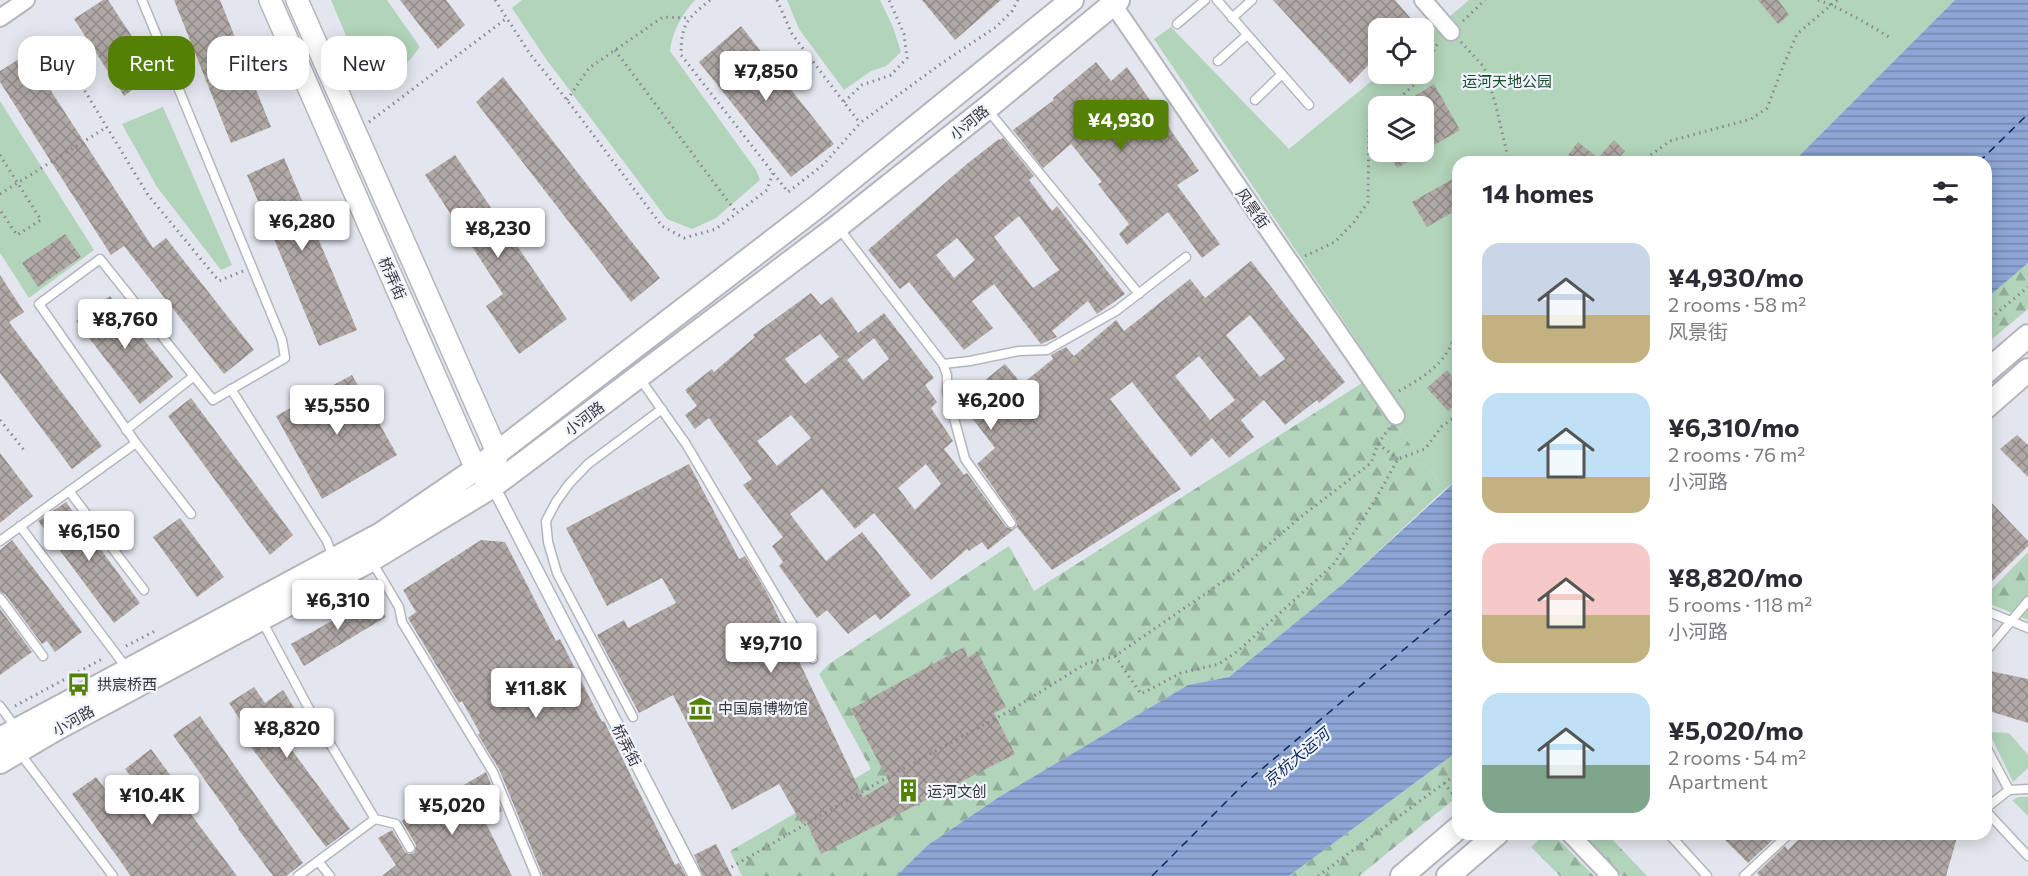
<!DOCTYPE html>
<html lang="en">
<head>
<meta charset="utf-8">
<style>
	body { margin:0; font-family:Commissioner,"Noto Sans SC",sans-serif; background:#f2f2f3; color:#2b2b33; height:100vh; display:flex; flex-direction:column; font-size:22px; white-space:nowrap }
	* { box-sizing:border-box; margin:0 }
	p { font-size:20px; color:#7c7c81 }
	.icon { flex:none; width:33px; height:33px; fill:none; stroke:currentColor; stroke-width:2; stroke-linecap:round; stroke-linejoin:round }
	.map { position:relative; flex:1; overflow:hidden }
	.details { position:absolute; left:1452px; top:156px; width:540px; height:684px; display:flex; flex-direction:column; background:#fff; border-radius:18px; box-shadow:0 3px 15px #0003 }
	.details>* { flex:none }
	.guide { position:absolute; left:18px; top:36px; width:570px; height:54px; display:flex; gap:12px }
	.tools { position:absolute; left:1368px; top:18px; display:grid; gap:12px }
	.tools a { display:grid; place-items:center; width:66px; height:66px; border-radius:12px; background:#fff; box-shadow:0 3px 15px #0003; font-size:30px }
	.price { position:absolute; translate:-50% -51px; padding:0 14px; border-radius:6px; background:#fff; color:#222; font-size:20px; line-height:39px; filter:drop-shadow(0 2px 3px #0008) }
	.price::after { content:''; position:absolute; left:50%; top:36px; width:18px; height:14px; margin-left:-9px; background:inherit; clip-path:polygon(0 0,100% 0,50% 100%) }
	.price.current { background:#548006; color:#fff }
	ul { padding:0; list-style:none }
	li { display:flex; align-items:center; gap:18px; height:150px; padding:0 30px }
	li span { display:grid; place-items:center; flex:none; width:168px; height:120px; border-radius:18px; color:#555 }
	li>.icon { margin-inline-start:auto }
	span .icon { width:72px; height:72px; fill:#fffc; stroke-width:1 }
	li b { font-size:26px }
	h2 { display:flex; justify-content:space-between; align-items:center; height:72px; padding:0 30px; font-size:26px }
	.tag { padding:0 21px; border-radius:18px; background:#fff; box-shadow:0 3px 15px #0003; font-size:21px; line-height:54px }
	.tag.current { background:#548006; color:#fff }
	.map>svg:first-child { display:block }
</style>
</head>
<body>
<div class="map">
<svg width="2028" height="876" viewBox="0 0 2028 876">
	<defs>
		<pattern id="forest-firs" width="22" height="20" patternUnits="userSpaceOnUse" patternTransform="scale(1.5)"><rect width="22" height="20" fill="#b2d4ba"/><path d="M5 1l3.5 6h-7zM16 11l3.5 6h-7z" fill="#92ad99"/></pattern>
		<pattern id="water-rules" width="6" height="5" patternUnits="userSpaceOnUse" patternTransform="scale(1.5)"><rect width="6" height="5" fill="#8da6d5"/><path d="M0 2.5h6" fill="none" stroke="#7488ae"/></pattern>
		<pattern id="building-cross-hatch" width="8" height="8" patternUnits="userSpaceOnUse" patternTransform="scale(1.5)"><rect width="8" height="8" fill="#b0a8a4"/><path d="M0 0l8 8M0 8l8-8" fill="none" stroke="#908a87"/></pattern>
	</defs>
	<rect width="100%" height="100%" fill="#e4e6ef"/>
	<path fill="#b2d4ba" fill-rule="evenodd" d="M331 0H387L420 47C406 64 392 88 366 83Z
		M522 0H695C682 14 672 32 670 51L756 170 760 180 716 218 692 229 667 219 546 59 512 8Z
		M787 0H880L893 27 901 52 886 66 871 71 844 90 799 29Z
		M1469 0H1955L1793 162H1458V479L1445 489 1362 383 1379 374 1154 39 1171 27 1289 149 1380 74H1424V38ZM1378 106H1424V152H1378Z
		M0 101 94 250 29 298 0 253Z
		M163 107 232 265 221 270 157 187 122 124Z
		M1989 732 2009 733 2028 755V768L2013 782Z
		M2019 797H2028V816L2012 800Z"/>
	<path fill="url(#forest-firs)" d="M2028 263V309L1986 344V299Z
		M1362 383 1445 489 1343 584 1229 677 1188 685 999 797 928 845 896 876H742L730 851 871 769 819 674 829 664 1009 546 1034 591Z
		M2028 552V620L1986 602V595Z
		M1458 751V796L1359 876H1289Z
		M1545 834H1553L1594 876H1560L1531 847Z
		M1581 834H1607L1647 876H1622Z"/>
	<path fill="url(#water-rules)" d="M1955 0H2028V263L1986 299V162H1793Z
		M1458 479V751L1289 876H896L928 845 999 797 1188 685 1229 677 1343 584Z"/>
	<g fill="none" stroke-linecap="round" stroke-linejoin="round">
		<path stroke="#0e285f" stroke-width="1.5" stroke-dasharray="8 6" stroke-linecap="butt" d="M1979 162 2028 114
			M1152 876 1244 784 1458 604"/>
	</g>
	<path fill="url(#building-cross-hatch)" fill-rule="evenodd" d="M103 0H108L156 73 124 96 74 19Z
		M174 0H220L271 127 231 143Z
		M400 0H446L465 25 438 49Z
		M922 0H1001L955 40Z
		M1273 0H1395L1419 28H1378V55L1350 84Z
		M1758 0H1778L1789 15 1778 24Z
		M741 26 834 144 791 177 699 62Z
		M27 54 153 248 166 238 254 350 224 374 124 246 111 255 0 82V71Z
		M1096 62 1111 81 1127 67 1199 171 1177 185 1220 244 1202 258 1168 212 1127 245 1119 234 1129 224 1098 184 1102 182 1071 144 1043 168 1013 130 1054 100 1053 98Z
		M503 77 660 278 631 302 476 102Z
		M1434 84 1460 130 1424 151V106H1421L1415 96Z
		M1003 138 1034 176 1029 180 1052 211 1057 206 1125 294 1097 314 1088 301 1052 331 1057 337 1041 344 994 284 972 301 993 328 964 350 909 282 900 289 868 250 968 163 999 139 1000 140ZM1019 216 1059 270 1033 288 994 237ZM957 238 975 260 954 278 936 255Z
		M1614 140 1625 151 1615 162H1576L1568 155 1578 142 1598 158Z
		M1388 152H1426L1397 168Z
		M455 155 567 319 519 354 486 306 503 294 425 175Z
		M284 158 357 330 319 346 247 175Z
		M1458 176V209L1427 227 1412 202Z
		M65 234 81 257 38 287 22 263Z
		M1251 261 1345 382 1319 403 1317 400 1285 425 1264 400 1241 420 1254 437 1229 458 1212 438 1191 457 1132 382 1110 399 1181 489 1052 570 1017 527 988 550 982 542 969 551 967 549 931 580 874 513 855 529 822 489 790 514 826 561 862 532 911 595 880 620 875 614 848 634 827 610 817 618 779 566 783 562 772 546 783 537 743 485 752 479 709 418 695 429 685 415 697 406 685 390 712 369 714 372 755 337 753 335 811 293 821 305 832 297 858 333 884 313 934 378 925 385 937 402 931 408 953 441 944 449 964 475 967 473 1006 527 1012 529 1017 526 1016 520 977 464 995 448 959 401 1005 364 1022 384 1053 359 1051 355 1066 347 1074 356 1116 320 1124 331 1190 279 1205 298ZM1250 315 1285 359 1260 377 1226 335ZM820 334 839 357 805 384 785 359ZM874 338 889 359 863 380 847 360ZM1199 356 1235 400 1210 420 1175 376ZM791 415 811 438 777 466 757 441ZM926 464 941 484 915 510 898 488Z
		M0 275 24 312 9 322 102 446 72 469 0 373Z
		M110 296 173 377 140 404 76 321Z
		M1447 370 1458 383V401L1448 411 1427 388Z
		M352 375 397 455 322 499 276 416Z
		M191 398 293 535 270 555 168 416Z
		M2017 435 2028 445V477L2000 449Z
		M0 453 33 496 0 523Z
		M689 464 739 559 745 556 767 593 863 797 889 782 851 709 964 647 968 658 977 651 1006 707 994 713 1015 754 821 854 806 821 802 824 779 784 732 810 673 695 639 713 597 635 624 620 628 628 676 603 662 578 607 606 566 528Z
		M1986 497 2028 541V546L1986 587Z
		M66 502 140 603 114 623 38 521Z
		M180 518 224 577 197 597 153 537Z
		M12 540 82 632 55 652 47 641 42 644 5 594 0 592V550Z
		M481 540 505 542 556 641 560 639 602 722 604 721 675 865 679 863 686 876H543L499 769 478 735 480 733 462 701 459 703 408 618 416 612 403 590Z
		M374 597 386 617 304 666 291 644Z
		M0 609 32 652 0 675Z
		M1990 671 2028 679V723L1986 710V682Z
		M254 687 265 703 283 690 307 728 286 742 350 829 326 847 242 735 247 730 229 703Z
		M200 716 303 863 286 876H273L238 829 239 828 173 735Z
		M151 749 174 780 169 785 237 876H131L72 794 96 777 120 809 141 790 125 769Z
		M486 772 502 811 485 821 512 876H382L396 865 378 838 392 830 405 852 409 854 414 853 416 845 402 821Z
		M1719 834H1775L1777 836 1748 863Z
		M1804 834H1958L1946 876H1760L1757 873 1785 846 1788 850Z
		M716 844 732 876H703L694 855Z"/>
	<g fill="none" stroke-linecap="round" stroke-linejoin="round">
		<defs>
			<path id="service" d="M142 0 282 340 285 358 213 400 100 259 39 304 136 443 191 514
				M1217 0 1309 105
				M1232 18 1252 0
				M1177 24 1205 0
				M1218 61 1247 35
				M1255 100 1282 74
				M987 109 1139 294
				M838 227 943 364 947 375V392L965 459 1011 523
				M943 364 970 361 1019 351 1047 350 1116 311 1186 257
				M638 376 686 444 813 659
				M231 389 327 541 333 558
				M126 430 194 376
				M69 491 144 590
				M20 526 128 670
				M0 541 136 443
				M371 560 399 607 402 622 493 772 536 876
				M0 598 43 656
				M1986 611 2028 628
				M261 619 307 705 375 819 298 876
				M1986 651 2028 601
				M0 706 16 728
				M633 717 557 573 548 542 546 521 556 502 569 484 588 464 662 409
				M1986 747 2009 790
				M19 752 113 876
				M1986 808 2009 790 2028 789
				M1986 811 2028 856
				M375 819 396 824 410 848
				M1669 834 1707 876
				M318 861 330 876
				M1744 876 1789 834"/>
			<path id="pedestrian" d="M493 486 695 876"/>
			<path id="minor" d="M1110 0 1396 416
				M1423 0 1451 32
				M0 18 26 0
				M1570 834 1610 876"/>
			<path id="tertiary" d="M270 0 476 469 493 486
				M297 0 497 452 495 468"/>
			<path id="secondary" d="M1986 372 2028 336
				M1986 407 2028 370
				M0 739 381 534 476 469 818 206 1072 0
				M0 762 56 729 371 560 493 486 837 227 987 108 1118 0
				M1402 876 1458 828
				M1448 876 1497 834"/>
		</defs>
		<use href="#service" stroke="#b4b6be" stroke-width="11"/>
		<use href="#pedestrian" stroke="#b4b6be" stroke-width="15"/>
		<use href="#minor" stroke="#b4b6be" stroke-width="20"/>
		<use href="#tertiary" stroke="#b4b6be" stroke-width="24"/>
		<use href="#secondary" stroke="#b4b6be" stroke-width="26"/>
		<path stroke="#87888e" stroke-width="3" stroke-dasharray="1.5 4.5" stroke-linecap="butt" d="M495 0 530 54 567 100 662 226 684 238 716 229 767 190 773 173
			M710 0C687 19 681 24 681 55L788 192 823 165 860 123 942 63 996 27 1012 11 1018 0
			M777 0 792 34 859 122
			M1818 0C1843 9 1866 23 1889 37
			M1463 21 1485 0
			M1461 42 1484 67 1495 102 1509 162
			M615 50 736 212
			M66 60 148 195 219 281 243 271
			M1424 73C1432 63 1430 50 1440 42
			M567 100 589 68 663 17 689 18
			M844 102 862 85 891 75 907 58 904 34 889 0
			M1390 106 1414 85 1423 74
			M369 122 507 18
			M0 155 41 220 17 235 0 210
			M1641 162 1670 141 1751 119 1767 108 1784 64 1797 34 1837 0
			M0 194 107 127
			M1305 256 1335 242 1354 222 1368 202 1369 125 1378 117
			M1986 322 2028 287
			M1399 391C1431 373 1452 359 1458 321
			M0 420 24 450
			M1378 444 1398 459
			M126 646 155 631
			M1115 656 1141 694 1181 673 1219 664 1238 651 1333 565 1377 497 1398 459 1425 449 1442 426 1458 415
			M15 706 104 658
			M1444 783 1458 801
			M716 876 886 778 1013 709 1085 664 1115 656 1241 569 1298 519 1371 463 1378 444 1389 428
			M1318 876 1458 773"/>
		<use href="#service" stroke="#fff" stroke-width="8"/>
		<use href="#pedestrian" stroke="#fff" stroke-width="12"/>
		<use href="#minor" stroke="#fff" stroke-width="16"/>
		<use href="#tertiary" stroke="#fff" stroke-width="21"/>
		<use href="#secondary" stroke="#fff" stroke-width="22"/>
	</g>
	<defs>
		<symbol id="bus-bare" viewBox="-9 -9 18 18"><path d="M-5-6H5V4H4V6H2V4H-2V6H-4V4H-5ZM-3.5-4V0h7V-4ZM-3.5 1.2v1.5H-2V1.2ZM2 1.2v1.5H3.5V1.2Z" fill="#548006" stroke="#f1f4fc" stroke-width="2.5" paint-order="stroke"/></symbol>
		<symbol id="museum-bare" viewBox="-9 -9 18 18"><path d="M0-6L6-3V-2H-6V-3ZM-5-1h2V3h-2ZM-1-1h2V3h-2ZM3-1h2V3H3ZM-6 4H6V6H-6Z" fill="#548006" stroke="#f1f4fc" stroke-width="2.5" paint-order="stroke"/></symbol>
		<symbol id="building-bare" viewBox="-9 -9 18 18"><path d="M-4-6H4V6H1V3H-1V6H-4ZM-2.5-4.3h1.7v1.8h-1.7ZM.8-4.3h1.7v1.8H.8ZM-2.5-1h1.7V.8h-1.7ZM.8-1h1.7V.8H.8Z" fill="#548006" stroke="#f1f4fc" stroke-width="2.5" paint-order="stroke"/></symbol>
	</defs>
	<g fill-rule="evenodd">
		<use href="#bus-bare" x="62" y="668" width="33" height="33"/>
		<use href="#museum-bare" x="684" y="692" width="33" height="33"/>
		<use href="#building-bare" x="892" y="774" width="33" height="33"/>
	</g>
	<g text-anchor="middle" dominant-baseline="central" stroke-width="4.5" stroke-linejoin="round" paint-order="stroke">
		<g font-size="15" fill="#184e2b" stroke="#f1f4fc">
			<text x="1507" y="81">运河天地公园</text>
		</g>
		<g font-size="15" fill="#393a3e" stroke="#f1f4fc">
			<text transform="translate(969 122) rotate(-39)">小河路</text>
			<text transform="translate(1253 208) rotate(55)">风景街</text>
			<text transform="translate(393 278) rotate(66)">桥弄街</text>
			<text transform="translate(584 418) rotate(-37)">小河路</text>
			<text transform="translate(73 720) rotate(-29)">小河路</text>
			<text transform="translate(627 745) rotate(63)">桥弄街</text>
		</g>
		<g font-size="15" fill="#393a3e" stroke="#f1f4fc" text-anchor="start">
			<text x="97" y="684">拱宸桥西</text>
			<text x="718" y="708">中国扇博物馆</text>
			<text x="927" y="791">运河文创</text>
		</g>
		<g font-size="16" font-style="italic" fill="#0e285f" stroke="#f1f4fc">
			<text transform="translate(1296 757) rotate(-40)">京杭大运河</text>
		</g>
	</g>
</svg>
<div class="tools">
<a><svg class="icon" aria-label="locate" viewBox="0 0 24 24"><circle cx="12" cy="12" r="6"/><path d="M12 2v4M12 18v4M2 12h4M18 12h4"/></svg></a>
<a><svg class="icon" aria-label="layers" viewBox="0 0 24 24"><path d="M12 4l9 5-9 5-9-5zM3 14l9 5 9-5"/></svg></a>
</div>
<b class="price" style="left:766px;top:102px">¥7,850</b>
<b class="price current" style="left:1121px;top:151px">¥4,930</b>
<b class="price" style="left:302px;top:252px">¥6,280</b>
<b class="price" style="left:498px;top:259px">¥8,230</b>
<b class="price" style="left:125px;top:350px">¥8,760</b>
<b class="price" style="left:991px;top:431px">¥6,200</b>
<b class="price" style="left:337px;top:436px">¥5,550</b>
<b class="price" style="left:89px;top:562px">¥6,150</b>
<b class="price" style="left:338px;top:631px">¥6,310</b>
<b class="price" style="left:771px;top:674px">¥9,710</b>
<b class="price" style="left:536px;top:719px">¥11.8K</b>
<b class="price" style="left:287px;top:759px">¥8,820</b>
<b class="price" style="left:152px;top:826px">¥10.4K</b>
<b class="price" style="left:452px;top:836px">¥5,020</b>
<div class="guide">
<a class="tag">Buy</a>
<a class="tag current">Rent</a>
<a class="tag">Filters</a>
<a class="tag">New</a>
</div>
<section class="details">
<h2>14 homes<svg class="icon" aria-label="filters" viewBox="0 0 24 24"><path d="M4 7h16M4 17h16"/><circle cx="9" cy="7" r="2"/><circle cx="15" cy="17" r="2"/></svg></h2>
<ul>
<li><span style="background:linear-gradient(#c9d6e8 60%,#c2b280 0)"><svg class="icon" aria-label="home" viewBox="0 0 24 24"><path d="M3 11l9-7 9 7M6 9v11h12V9"/></svg></span><div><b>¥4,930/mo</b><p>2 rooms · 58 m²</p><p>风景街</p></div></li>
<li><span style="background:linear-gradient(#bfe0f5 70%,#c2b280 0)"><svg class="icon" aria-label="home" viewBox="0 0 24 24"><path d="M3 11l9-7 9 7M6 9v11h12V9"/></svg></span><div><b>¥6,310/mo</b><p>2 rooms · 76 m²</p><p>小河路</p></div></li>
<li><span style="background:linear-gradient(#f6c9c9 60%,#c2b280 0)"><svg class="icon" aria-label="home" viewBox="0 0 24 24"><path d="M3 11l9-7 9 7M6 9v11h12V9"/></svg></span><div><b>¥8,820/mo</b><p>5 rooms · 118 m²</p><p>小河路</p></div></li>
<li><span style="background:linear-gradient(#bfe0f5 60%,#7fa58c 0)"><svg class="icon" aria-label="home" viewBox="0 0 24 24"><path d="M3 11l9-7 9 7M6 9v11h12V9"/></svg></span><div><b>¥5,020/mo</b><p>2 rooms · 54 m²</p><p>Apartment</p></div></li>
</ul>
</section>
</div>
</body>
</html>
